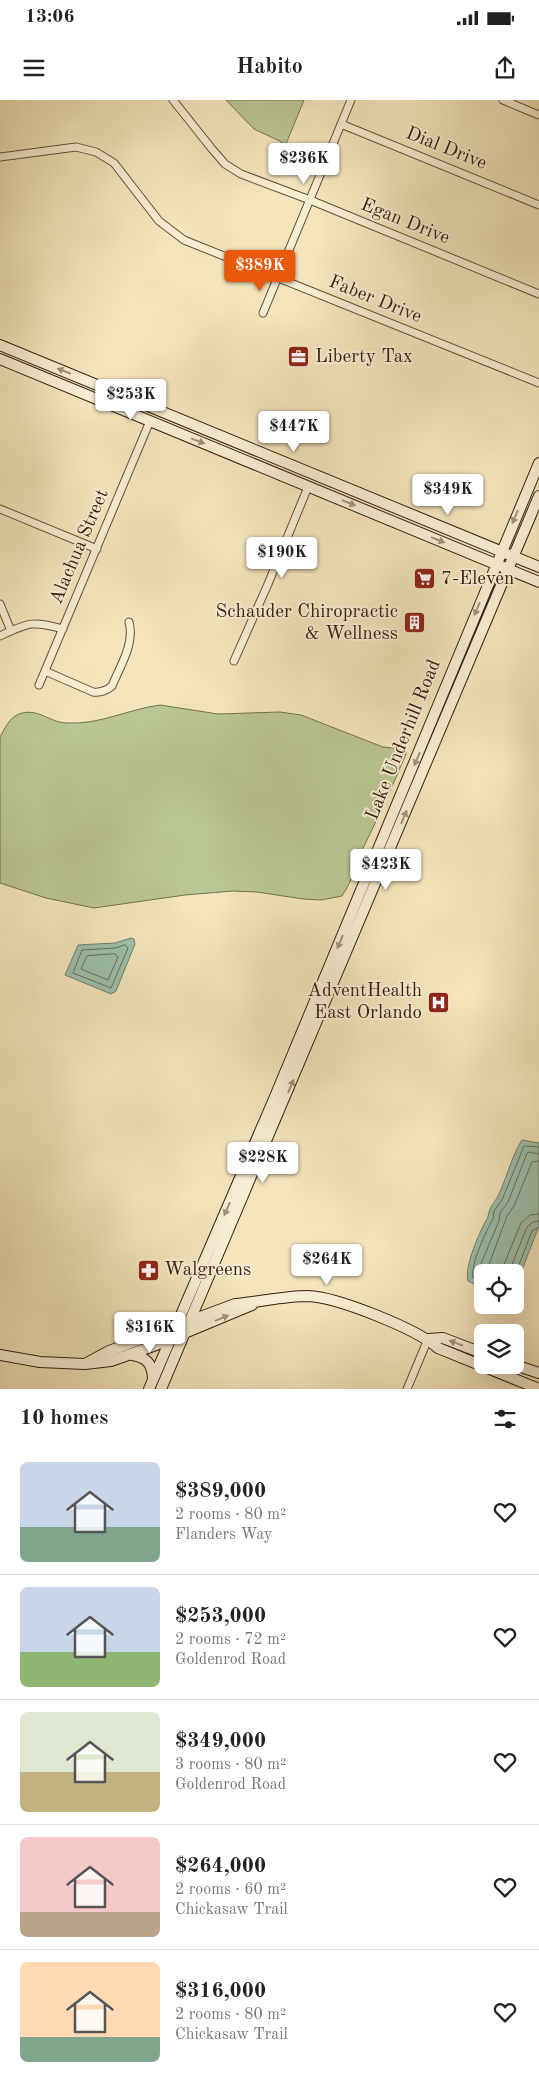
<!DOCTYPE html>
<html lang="en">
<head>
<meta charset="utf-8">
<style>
	body { margin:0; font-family:"Old Standard TT",serif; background:#f6f6f6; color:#222; height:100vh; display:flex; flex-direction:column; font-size:19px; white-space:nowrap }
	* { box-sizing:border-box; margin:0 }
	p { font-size:16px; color:#767676 }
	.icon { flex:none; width:28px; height:28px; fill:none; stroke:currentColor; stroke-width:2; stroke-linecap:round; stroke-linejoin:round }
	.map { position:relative; height:1289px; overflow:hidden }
	.details { display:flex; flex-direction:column; background:#fff; flex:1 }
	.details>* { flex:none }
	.tools { position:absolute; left:474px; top:1164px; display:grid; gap:10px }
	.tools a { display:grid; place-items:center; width:50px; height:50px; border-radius:8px; background:#fff; box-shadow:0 5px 20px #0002; font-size:25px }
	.price { position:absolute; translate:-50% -42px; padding:0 11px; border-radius:5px; background:#fff; color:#222; font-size:16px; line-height:32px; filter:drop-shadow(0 1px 2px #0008) }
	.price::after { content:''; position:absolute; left:50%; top:30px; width:15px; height:11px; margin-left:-8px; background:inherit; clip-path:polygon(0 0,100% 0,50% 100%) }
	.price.selected { background:#ea580c; color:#fff }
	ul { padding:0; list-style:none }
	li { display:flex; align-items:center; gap:15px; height:125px; padding:0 20px }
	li+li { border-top:1px solid #e0e0e0 }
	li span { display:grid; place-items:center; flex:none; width:140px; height:100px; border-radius:8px; color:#555 }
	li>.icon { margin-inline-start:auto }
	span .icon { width:60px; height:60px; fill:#fffc; stroke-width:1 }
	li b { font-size:21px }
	h2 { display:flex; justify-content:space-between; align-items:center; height:60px; padding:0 20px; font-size:21px }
	.status { display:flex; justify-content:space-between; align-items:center; height:35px; padding:0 25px; background:#fff; direction:ltr }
	.status svg { height:14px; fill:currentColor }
	header { display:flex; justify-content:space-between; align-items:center; height:65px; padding:0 20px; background:#fff; font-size:22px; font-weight:800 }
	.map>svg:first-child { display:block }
</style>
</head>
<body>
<div class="status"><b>13:06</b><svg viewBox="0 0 49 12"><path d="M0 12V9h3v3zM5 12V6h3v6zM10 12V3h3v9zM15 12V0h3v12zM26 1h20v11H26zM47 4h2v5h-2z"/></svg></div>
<header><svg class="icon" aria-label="menu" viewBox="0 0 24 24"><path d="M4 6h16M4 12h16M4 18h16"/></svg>Habito<svg class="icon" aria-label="share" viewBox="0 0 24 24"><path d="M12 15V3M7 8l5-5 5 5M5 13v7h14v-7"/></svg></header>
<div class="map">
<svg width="539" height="1289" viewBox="0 0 539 1289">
	<rect width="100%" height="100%" fill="#f3e4bb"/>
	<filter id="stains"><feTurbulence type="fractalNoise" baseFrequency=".004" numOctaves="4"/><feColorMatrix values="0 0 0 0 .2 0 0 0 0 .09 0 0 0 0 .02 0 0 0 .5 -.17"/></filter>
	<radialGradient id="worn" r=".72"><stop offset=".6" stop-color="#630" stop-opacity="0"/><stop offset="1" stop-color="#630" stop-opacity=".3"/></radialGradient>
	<path fill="#b9c592" stroke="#777351" d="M226 0H304L286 44 254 29Z
		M160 605 218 614 280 612 301 615 383 647 405 649 406 654C393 685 379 716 364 746 356 763 353 780 342 796L321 800 303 799 257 792 233 791 185 795 94 808 46 798 0 783V637C5 628 9 618 19 614 38 607 50 623 67 623 99 625 129 609 160 605Z"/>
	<path fill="#9cbfab" stroke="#73806d" d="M131 838 134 839 135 844 116 891 111 894 65 875 78 845 115 843Z
		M522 1040 539 1043V1126L515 1188V1172H482V1188L468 1181C464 1166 480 1131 488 1117 489 1107 494 1104 498 1096 507 1078 511 1057 522 1040Z"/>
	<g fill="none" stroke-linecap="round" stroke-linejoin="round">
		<path stroke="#68705e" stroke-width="1" d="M125 845 128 848 111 888 73 873 82 850 115 848Z
			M115 854 118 857 108 880 81 869 87 856Z
			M493 1172 488 1167 507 1116 514 1106 532 1062 539 1061
			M501 1172 521 1123 530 1115 539 1114
			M509 1172 527 1127 533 1122 539 1121
			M482 1175 479 1173 480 1166 499 1121 500 1113 508 1102 527 1053 529 1052 539 1054
			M515 1175 532 1131 539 1127
			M482 1182 473 1178C470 1165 486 1131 493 1119L494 1111 502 1100 524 1046 539 1047"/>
		<defs>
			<path id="street" d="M173 0 212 49 225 64 241 74 310 100 539 194
				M503 0 539 15
				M341 24 539 105
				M0 57 76 47 96 52 114 63 159 121 184 140 539 283
				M263 213 351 0
				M0 409 97 449
				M0 504 11 531
				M0 536C28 523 32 520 63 529
				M234 561 268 484 308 387
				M45 571 93 592C101 593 106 591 112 586 120 566 135 544 129 522
				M39 585 150 321
				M407 1289 428 1239"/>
			<path id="secondary" d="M0 245 539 467
				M0 259 539 482
				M428 1239 443 1238 482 1253
				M0 1255 40 1262 85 1264 111 1261 156 1245 252 1205
				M132 1255C146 1257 152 1263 153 1278
				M85 1264 109 1251 235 1204C260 1202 284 1196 308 1196 337 1197 417 1229 438 1248L539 1289
				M515 1265 539 1273
				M149 1289 274 999 539 363
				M161 1289 539 396"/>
		</defs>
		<use href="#street" stroke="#64523b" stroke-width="9"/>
		<use href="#secondary" stroke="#352110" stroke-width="12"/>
		<use href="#street" stroke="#f7edd3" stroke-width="7"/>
		<use href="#secondary" stroke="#f7edd3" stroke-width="10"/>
	</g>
	<defs><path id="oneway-solid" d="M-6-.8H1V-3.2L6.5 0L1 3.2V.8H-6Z" transform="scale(1.25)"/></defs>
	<g fill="#a0917b">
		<use href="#oneway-solid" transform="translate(64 271) rotate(-158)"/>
		<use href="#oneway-solid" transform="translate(198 341) rotate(21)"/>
		<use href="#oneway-solid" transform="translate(349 403) rotate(22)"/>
		<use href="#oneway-solid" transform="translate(515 417) rotate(113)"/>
		<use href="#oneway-solid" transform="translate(438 440) rotate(22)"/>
		<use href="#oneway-solid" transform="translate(477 509) rotate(113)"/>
		<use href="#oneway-solid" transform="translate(417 659) rotate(113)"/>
		<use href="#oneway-solid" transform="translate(404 717) rotate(-67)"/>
		<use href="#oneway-solid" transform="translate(340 842) rotate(113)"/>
		<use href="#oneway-solid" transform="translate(291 986) rotate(-67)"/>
		<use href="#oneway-solid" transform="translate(227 1109) rotate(113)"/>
		<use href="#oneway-solid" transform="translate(222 1218) rotate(-22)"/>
		<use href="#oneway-solid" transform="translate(456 1243) rotate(-160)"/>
	</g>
	<defs>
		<symbol id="office-square" viewBox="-11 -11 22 22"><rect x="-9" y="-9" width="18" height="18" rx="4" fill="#8f2418" stroke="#f7edd3"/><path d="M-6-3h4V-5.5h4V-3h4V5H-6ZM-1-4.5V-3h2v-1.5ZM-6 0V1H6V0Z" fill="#fff"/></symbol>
		<symbol id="supermarket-square" viewBox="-11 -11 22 22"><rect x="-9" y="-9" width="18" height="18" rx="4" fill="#8f2418" stroke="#f7edd3"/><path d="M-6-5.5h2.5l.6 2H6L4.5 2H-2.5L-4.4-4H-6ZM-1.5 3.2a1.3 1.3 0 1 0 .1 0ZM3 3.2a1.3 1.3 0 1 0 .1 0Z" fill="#fff"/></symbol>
		<symbol id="building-square" viewBox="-11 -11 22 22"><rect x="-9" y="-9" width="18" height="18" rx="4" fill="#8f2418" stroke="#f7edd3"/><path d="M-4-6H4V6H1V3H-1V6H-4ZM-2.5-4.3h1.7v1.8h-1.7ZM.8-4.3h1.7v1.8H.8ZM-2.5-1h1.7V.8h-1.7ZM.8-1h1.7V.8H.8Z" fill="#fff"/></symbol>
		<symbol id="hospital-square" viewBox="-11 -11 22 22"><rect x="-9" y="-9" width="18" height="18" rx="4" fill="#8f2418" stroke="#f7edd3"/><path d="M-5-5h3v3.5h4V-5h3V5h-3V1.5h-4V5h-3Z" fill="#fff"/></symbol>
		<symbol id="pharmacy-square" viewBox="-11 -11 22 22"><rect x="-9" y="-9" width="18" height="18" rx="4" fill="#8f2418" stroke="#f7edd3"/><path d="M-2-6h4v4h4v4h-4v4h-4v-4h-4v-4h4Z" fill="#fff"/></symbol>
	</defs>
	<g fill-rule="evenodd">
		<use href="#office-square" x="286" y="244" width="25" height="25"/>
		<use href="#supermarket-square" x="412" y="466" width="25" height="25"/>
		<use href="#building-square" x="402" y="510" width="25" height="25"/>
		<use href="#hospital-square" x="426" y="890" width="25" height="25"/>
		<use href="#pharmacy-square" x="136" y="1158" width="25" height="25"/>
	</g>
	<g text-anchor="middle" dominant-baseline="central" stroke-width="4" stroke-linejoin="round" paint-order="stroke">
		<g font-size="19" fill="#352110" stroke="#f7edd3">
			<text transform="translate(446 49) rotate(22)">Dial Drive</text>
			<text transform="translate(405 122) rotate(22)">Egan Drive</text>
			<text transform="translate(375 200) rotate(22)">Faber Drive</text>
			<text transform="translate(80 447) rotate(-67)">Alachua Street</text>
			<text transform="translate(404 640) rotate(-68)">Lake Underhill Road</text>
		</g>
		<g font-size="19" fill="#352110" stroke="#f7edd3" text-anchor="start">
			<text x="315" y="257">Liberty Tax</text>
			<text x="441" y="479">7-Eleven</text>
			<text x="398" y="512" text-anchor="end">Schauder Chiropractic<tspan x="398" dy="22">&amp; Wellness</tspan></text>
			<text x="422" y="891" text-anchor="end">AdventHealth<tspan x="422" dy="22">East Orlando</tspan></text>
			<text x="164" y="1170">Walgreens</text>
		</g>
	</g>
	<rect width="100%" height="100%" filter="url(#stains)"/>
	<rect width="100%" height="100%" fill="url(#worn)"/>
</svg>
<div class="tools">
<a><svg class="icon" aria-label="locate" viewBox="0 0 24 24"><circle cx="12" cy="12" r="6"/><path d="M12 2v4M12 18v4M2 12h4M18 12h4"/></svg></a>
<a><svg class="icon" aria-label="layers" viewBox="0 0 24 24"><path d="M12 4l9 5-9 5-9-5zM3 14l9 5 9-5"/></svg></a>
</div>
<b class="price" style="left:304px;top:85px">$236K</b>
<b class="price selected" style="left:260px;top:192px">$389K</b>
<b class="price" style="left:131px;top:321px">$253K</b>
<b class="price" style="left:294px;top:353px">$447K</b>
<b class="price" style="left:448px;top:416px">$349K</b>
<b class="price" style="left:282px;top:479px">$190K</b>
<b class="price" style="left:386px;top:791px">$423K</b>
<b class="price" style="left:263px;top:1084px">$228K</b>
<b class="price" style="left:327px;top:1186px">$264K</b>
<b class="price" style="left:150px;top:1254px">$316K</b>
</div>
<section class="details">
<h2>10 homes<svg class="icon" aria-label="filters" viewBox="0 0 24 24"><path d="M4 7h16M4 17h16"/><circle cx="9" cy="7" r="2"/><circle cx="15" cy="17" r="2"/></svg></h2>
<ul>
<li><span style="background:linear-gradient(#c9d6e8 65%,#7fa58c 0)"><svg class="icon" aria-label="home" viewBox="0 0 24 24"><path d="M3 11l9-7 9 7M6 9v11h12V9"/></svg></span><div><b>$389,000</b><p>2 rooms · 80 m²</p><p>Flanders Way</p></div><svg class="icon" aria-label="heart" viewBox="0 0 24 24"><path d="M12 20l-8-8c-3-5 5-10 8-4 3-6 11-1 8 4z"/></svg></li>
<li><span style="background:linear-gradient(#c9d6e8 65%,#8fb573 0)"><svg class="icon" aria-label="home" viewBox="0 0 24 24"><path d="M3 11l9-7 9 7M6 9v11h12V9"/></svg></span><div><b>$253,000</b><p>2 rooms · 72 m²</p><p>Goldenrod Road</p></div><svg class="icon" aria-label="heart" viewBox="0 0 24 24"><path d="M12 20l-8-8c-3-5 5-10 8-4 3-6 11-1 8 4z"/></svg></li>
<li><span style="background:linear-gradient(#dfe7d0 60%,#c2b280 0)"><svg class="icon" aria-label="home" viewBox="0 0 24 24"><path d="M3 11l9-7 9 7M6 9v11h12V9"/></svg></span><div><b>$349,000</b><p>3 rooms · 80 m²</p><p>Goldenrod Road</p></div><svg class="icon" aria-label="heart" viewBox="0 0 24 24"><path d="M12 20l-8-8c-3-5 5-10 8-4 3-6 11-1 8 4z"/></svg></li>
<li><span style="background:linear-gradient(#f6c9c9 75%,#b9a48a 0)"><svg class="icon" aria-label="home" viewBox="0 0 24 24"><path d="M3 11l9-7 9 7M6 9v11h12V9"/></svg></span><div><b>$264,000</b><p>2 rooms · 60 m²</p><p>Chickasaw Trail</p></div><svg class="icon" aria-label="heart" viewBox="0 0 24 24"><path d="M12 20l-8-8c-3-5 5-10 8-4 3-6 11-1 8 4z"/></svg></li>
<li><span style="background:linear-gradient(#ffd9b3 75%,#7fa58c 0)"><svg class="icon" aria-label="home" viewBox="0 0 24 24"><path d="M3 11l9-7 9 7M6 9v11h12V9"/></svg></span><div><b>$316,000</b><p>2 rooms · 80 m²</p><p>Chickasaw Trail</p></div><svg class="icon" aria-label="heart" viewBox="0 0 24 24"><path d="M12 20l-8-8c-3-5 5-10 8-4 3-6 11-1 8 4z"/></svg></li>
</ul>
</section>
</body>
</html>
